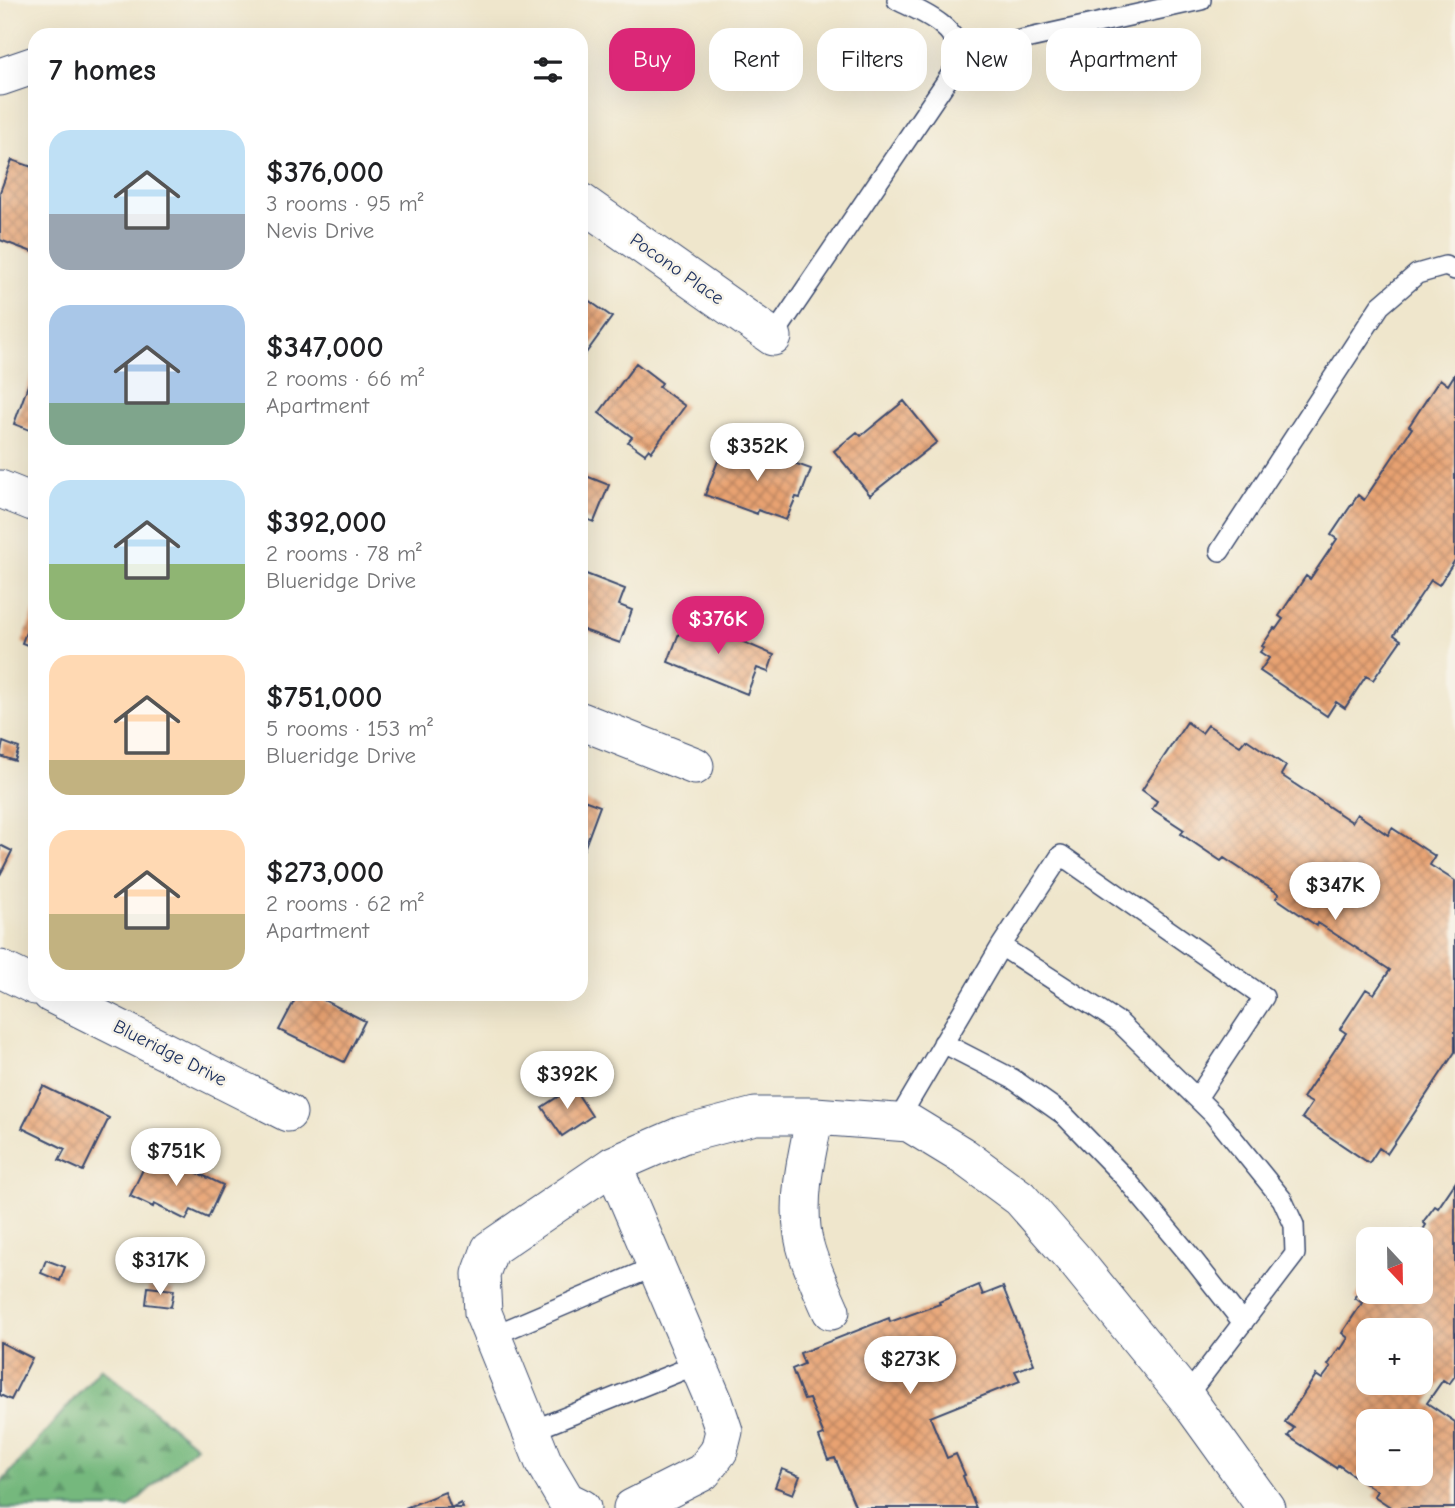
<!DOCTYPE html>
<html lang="en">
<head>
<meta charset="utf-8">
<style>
	body { margin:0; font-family:"Comic Neue",sans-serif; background:#f6f6f6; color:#202124; height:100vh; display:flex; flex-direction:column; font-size:26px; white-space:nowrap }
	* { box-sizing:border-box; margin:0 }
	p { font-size:23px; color:#757577 }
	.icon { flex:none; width:38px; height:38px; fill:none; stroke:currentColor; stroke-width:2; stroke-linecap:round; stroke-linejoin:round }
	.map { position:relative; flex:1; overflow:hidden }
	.sheet { position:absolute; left:28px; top:28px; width:560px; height:973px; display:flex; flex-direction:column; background:#fff; border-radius:21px; box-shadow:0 7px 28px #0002 }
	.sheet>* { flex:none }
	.banner { position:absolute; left:609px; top:28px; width:665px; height:63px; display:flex; gap:14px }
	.needle { width:46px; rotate:158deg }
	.buttons { position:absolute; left:1356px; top:1227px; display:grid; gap:14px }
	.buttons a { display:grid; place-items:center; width:77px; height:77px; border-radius:14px; background:#fff; box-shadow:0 7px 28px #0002; font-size:35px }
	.price { position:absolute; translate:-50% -60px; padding:0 16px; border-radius:24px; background:#fff; color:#222; font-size:23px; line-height:46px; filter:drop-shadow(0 2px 4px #0008) }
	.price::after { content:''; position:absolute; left:50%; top:42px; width:21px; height:16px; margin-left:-10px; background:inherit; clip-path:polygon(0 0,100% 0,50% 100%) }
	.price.current { background:#db2777; color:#fff }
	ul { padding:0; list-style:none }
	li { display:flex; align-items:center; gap:21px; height:175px; padding:0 21px }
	li span { display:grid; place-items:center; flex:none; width:196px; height:140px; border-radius:21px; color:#555 }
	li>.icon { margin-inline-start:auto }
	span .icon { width:84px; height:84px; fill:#fffc; stroke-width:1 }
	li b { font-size:30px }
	h2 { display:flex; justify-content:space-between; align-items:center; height:84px; padding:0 21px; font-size:30px }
	.pill { padding:0 24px; border-radius:21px; background:#fff; box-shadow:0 7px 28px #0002; font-size:24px; line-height:63px }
	.pill.current { background:#db2777; color:#fff }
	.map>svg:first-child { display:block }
</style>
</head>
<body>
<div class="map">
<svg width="1455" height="1508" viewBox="0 0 1455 1508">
	<defs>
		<pattern id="forest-firs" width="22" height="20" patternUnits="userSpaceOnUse" patternTransform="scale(1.75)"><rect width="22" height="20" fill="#74b87d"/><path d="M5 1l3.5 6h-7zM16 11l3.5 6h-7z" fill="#5e966a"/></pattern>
		<pattern id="building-cross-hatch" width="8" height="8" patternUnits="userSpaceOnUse" patternTransform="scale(1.75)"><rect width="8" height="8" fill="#e8a271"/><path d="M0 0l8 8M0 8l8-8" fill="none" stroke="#bb8460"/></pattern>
	</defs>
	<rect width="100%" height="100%" fill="#f7f3e8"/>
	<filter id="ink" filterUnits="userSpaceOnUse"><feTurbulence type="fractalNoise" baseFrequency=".0143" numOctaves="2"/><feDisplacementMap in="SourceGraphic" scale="14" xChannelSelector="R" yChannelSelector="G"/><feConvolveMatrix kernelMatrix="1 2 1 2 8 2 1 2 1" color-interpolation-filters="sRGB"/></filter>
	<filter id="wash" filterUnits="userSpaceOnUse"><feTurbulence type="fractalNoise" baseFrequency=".00686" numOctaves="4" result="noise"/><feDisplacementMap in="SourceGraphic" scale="28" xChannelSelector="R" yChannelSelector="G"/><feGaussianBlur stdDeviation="1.57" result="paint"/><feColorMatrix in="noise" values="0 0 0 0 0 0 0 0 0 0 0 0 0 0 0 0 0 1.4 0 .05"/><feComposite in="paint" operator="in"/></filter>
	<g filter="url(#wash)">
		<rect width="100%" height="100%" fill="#efe6cc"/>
		<path fill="url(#forest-firs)" stroke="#48746e" stroke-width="2" d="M101 1368 196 1446 129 1508H0V1484Z"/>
		<g id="blocks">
			<path fill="url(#building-cross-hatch)" fill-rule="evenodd" d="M12 160 35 168V253L0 240V192Z
				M581 295 612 317 581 360Z
				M636 363 662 383 659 387 685 406 651 452 649 449 645 454 628 442 632 437 599 413Z
				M35 366V432L14 424Z
				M1455 374V560L1439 585 1431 580 1394 635 1401 640 1373 680 1366 676 1345 708 1336 702 1327 716 1260 671 1269 658 1260 652 1264 647 1262 646 1274 628 1276 629 1283 619 1279 616 1306 576 1310 579 1337 539 1331 535 1358 495 1364 500 1412 428 1409 426 1440 379 1448 385Z
				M904 401 937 442 870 495 834 451 857 432 861 436Z
				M724 445 771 462 774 456 811 469 800 498 796 497 786 520 758 510 757 514 705 495Z
				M581 474 609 485 594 522 581 517Z
				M581 572 625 589 619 605 632 610 620 643 581 629Z
				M35 608V648L22 643Z
				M686 615 709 624 708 627 774 655 768 672 757 668 747 694 668 662Z
				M1187 722 1202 733 1208 725 1240 746 1246 739 1286 766 1281 775 1352 822 1357 814 1388 835 1392 828 1435 856 1430 865 1455 881V1052L1387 1154 1379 1148 1369 1163 1302 1118 1312 1103 1303 1098 1346 1033 1340 1029 1366 989 1374 994 1390 970 1318 923 1317 926 1276 898 1279 894 1224 858 1221 861 1181 834 1184 830 1152 809 1157 801 1142 790Z
				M3 742 19 748 15 761 0 756Z
				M581 799 600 806 584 849 581 848Z
				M0 845 12 851 0 875Z
				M298 994H312L365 1021 344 1062 279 1030Z
				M43 1086 109 1118 83 1171 59 1160 65 1149 22 1128Z
				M573 1087 592 1116 562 1136 542 1107Z
				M152 1151 223 1185 208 1218 191 1210 186 1220 154 1204 153 1207 130 1196Z
				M1455 1183V1376L1449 1384 1443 1380 1427 1403 1455 1422V1508H1392L1374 1496 1377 1491 1338 1465 1336 1468 1288 1436 1294 1428 1285 1422 1316 1375 1322 1379 1331 1367 1328 1365 1339 1348 1341 1349 1348 1338 1342 1333 1362 1303 1355 1298 1368 1278V1292H1421V1239H1405L1411 1230 1419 1236 1426 1225 1423 1222 1435 1206 1438 1208ZM1368 1330H1421V1382H1368ZM1368 1421H1421V1474H1368Z
				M46 1260 65 1267 60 1281 41 1273Z
				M979 1285 983 1295 1003 1287 1034 1364 1015 1371 1020 1381 930 1417 947 1458 956 1454 965 1475 963 1476 976 1508H856L835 1458 828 1460 819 1437 824 1435 809 1399 804 1400 792 1369 804 1364 800 1353 889 1318 890 1322 940 1304 939 1302Z
				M148 1287 174 1290 171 1307 146 1304Z
				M0 1342 32 1358 11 1400 0 1395Z
				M782 1469 800 1476 793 1494 775 1487Z
				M445 1492 451 1508 461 1503 463 1508H405Z"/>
		</g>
	</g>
	<g filter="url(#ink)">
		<use href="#blocks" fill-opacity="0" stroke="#3b4a6e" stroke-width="2"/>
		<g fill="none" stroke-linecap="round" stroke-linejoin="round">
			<defs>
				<path id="service" d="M958 54 1201 0
					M773 337 956 67C956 63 958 59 958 55 959 26 919 11 897 0
					M1220 551 1380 306 1417 274 1445 266 1455 270
					M1001 946 1061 855 1264 997 1197 1098
					M943 1043 1013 1079 1064 1115 1125 1178 1192 1258 1243 1323
					M897 1122 1001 946 1120 1023 1214 1115 1282 1199 1294 1225 1295 1254 1186 1397
					M492 1336 656 1266
					M531 1431 698 1364"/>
				<path id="minor" d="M0 77 35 65
					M581 202 773 337
					M0 489 35 503
					M581 721 695 766
					M0 969 35 986
					M51 994 288 1113
					M815 1116C806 1157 795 1204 805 1245 811 1268 822 1290 831 1311
					M613 1165 715 1404 724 1431 719 1451 703 1472 632 1508
					M582 1508 566 1500 543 1461 483 1313 481 1274 490 1249 613 1165 682 1135 755 1116H815L909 1123 963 1156 1020 1198 1078 1264 1186 1397 1266 1508"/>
			</defs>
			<use href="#service" stroke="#3b4a6e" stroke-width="22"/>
			<use href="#minor" stroke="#3b4a6e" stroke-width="39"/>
			<use href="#service" stroke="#fff" stroke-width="19"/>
			<use href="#minor" stroke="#fff" stroke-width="37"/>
		</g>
	</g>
	<g text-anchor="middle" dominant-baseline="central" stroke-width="5" stroke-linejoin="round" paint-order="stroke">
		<g font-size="19" fill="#1b2f5e" stroke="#f7f3e8">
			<text transform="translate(677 269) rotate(35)">Pocono Place</text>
			<text transform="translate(170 1053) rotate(27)">Blueridge Drive</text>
		</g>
	</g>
</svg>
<div class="buttons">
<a><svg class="needle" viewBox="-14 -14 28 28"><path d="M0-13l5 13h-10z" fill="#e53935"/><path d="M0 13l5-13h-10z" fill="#757577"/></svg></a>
<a>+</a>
<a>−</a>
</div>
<b class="price" style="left:757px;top:483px">$352K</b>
<b class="price current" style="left:718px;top:656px">$376K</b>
<b class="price" style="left:1335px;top:922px">$347K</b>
<b class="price" style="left:567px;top:1111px">$392K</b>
<b class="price" style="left:176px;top:1188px">$751K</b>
<b class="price" style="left:160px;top:1297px">$317K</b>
<b class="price" style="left:910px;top:1396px">$273K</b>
<div class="banner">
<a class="pill current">Buy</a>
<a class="pill">Rent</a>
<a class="pill">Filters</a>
<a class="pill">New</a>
<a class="pill">Apartment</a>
</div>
<section class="sheet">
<h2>7 homes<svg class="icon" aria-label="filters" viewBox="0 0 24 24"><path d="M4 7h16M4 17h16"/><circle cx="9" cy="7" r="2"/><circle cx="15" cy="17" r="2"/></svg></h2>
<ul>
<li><span style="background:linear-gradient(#bfe0f5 60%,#9aa5b1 0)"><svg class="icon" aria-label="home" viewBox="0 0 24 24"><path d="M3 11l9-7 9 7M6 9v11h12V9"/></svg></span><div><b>$376,000</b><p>3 rooms · 95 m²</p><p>Nevis Drive</p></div></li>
<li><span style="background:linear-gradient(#a9c7e8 70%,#7fa58c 0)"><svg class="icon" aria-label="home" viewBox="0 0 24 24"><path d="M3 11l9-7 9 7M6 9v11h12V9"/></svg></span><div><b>$347,000</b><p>2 rooms · 66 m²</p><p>Apartment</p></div></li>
<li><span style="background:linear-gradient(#bfe0f5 60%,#8fb573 0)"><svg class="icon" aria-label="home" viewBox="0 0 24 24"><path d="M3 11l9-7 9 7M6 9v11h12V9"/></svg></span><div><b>$392,000</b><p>2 rooms · 78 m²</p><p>Blueridge Drive</p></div></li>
<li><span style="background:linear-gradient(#ffd9b3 75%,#c2b280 0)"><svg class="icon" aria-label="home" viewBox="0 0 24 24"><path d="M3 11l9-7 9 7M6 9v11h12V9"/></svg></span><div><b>$751,000</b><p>5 rooms · 153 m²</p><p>Blueridge Drive</p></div></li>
<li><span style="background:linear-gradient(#ffd9b3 60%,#c2b280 0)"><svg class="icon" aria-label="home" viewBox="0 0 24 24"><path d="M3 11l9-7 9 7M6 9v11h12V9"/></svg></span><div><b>$273,000</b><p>2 rooms · 62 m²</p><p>Apartment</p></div></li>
</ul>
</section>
</div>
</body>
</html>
